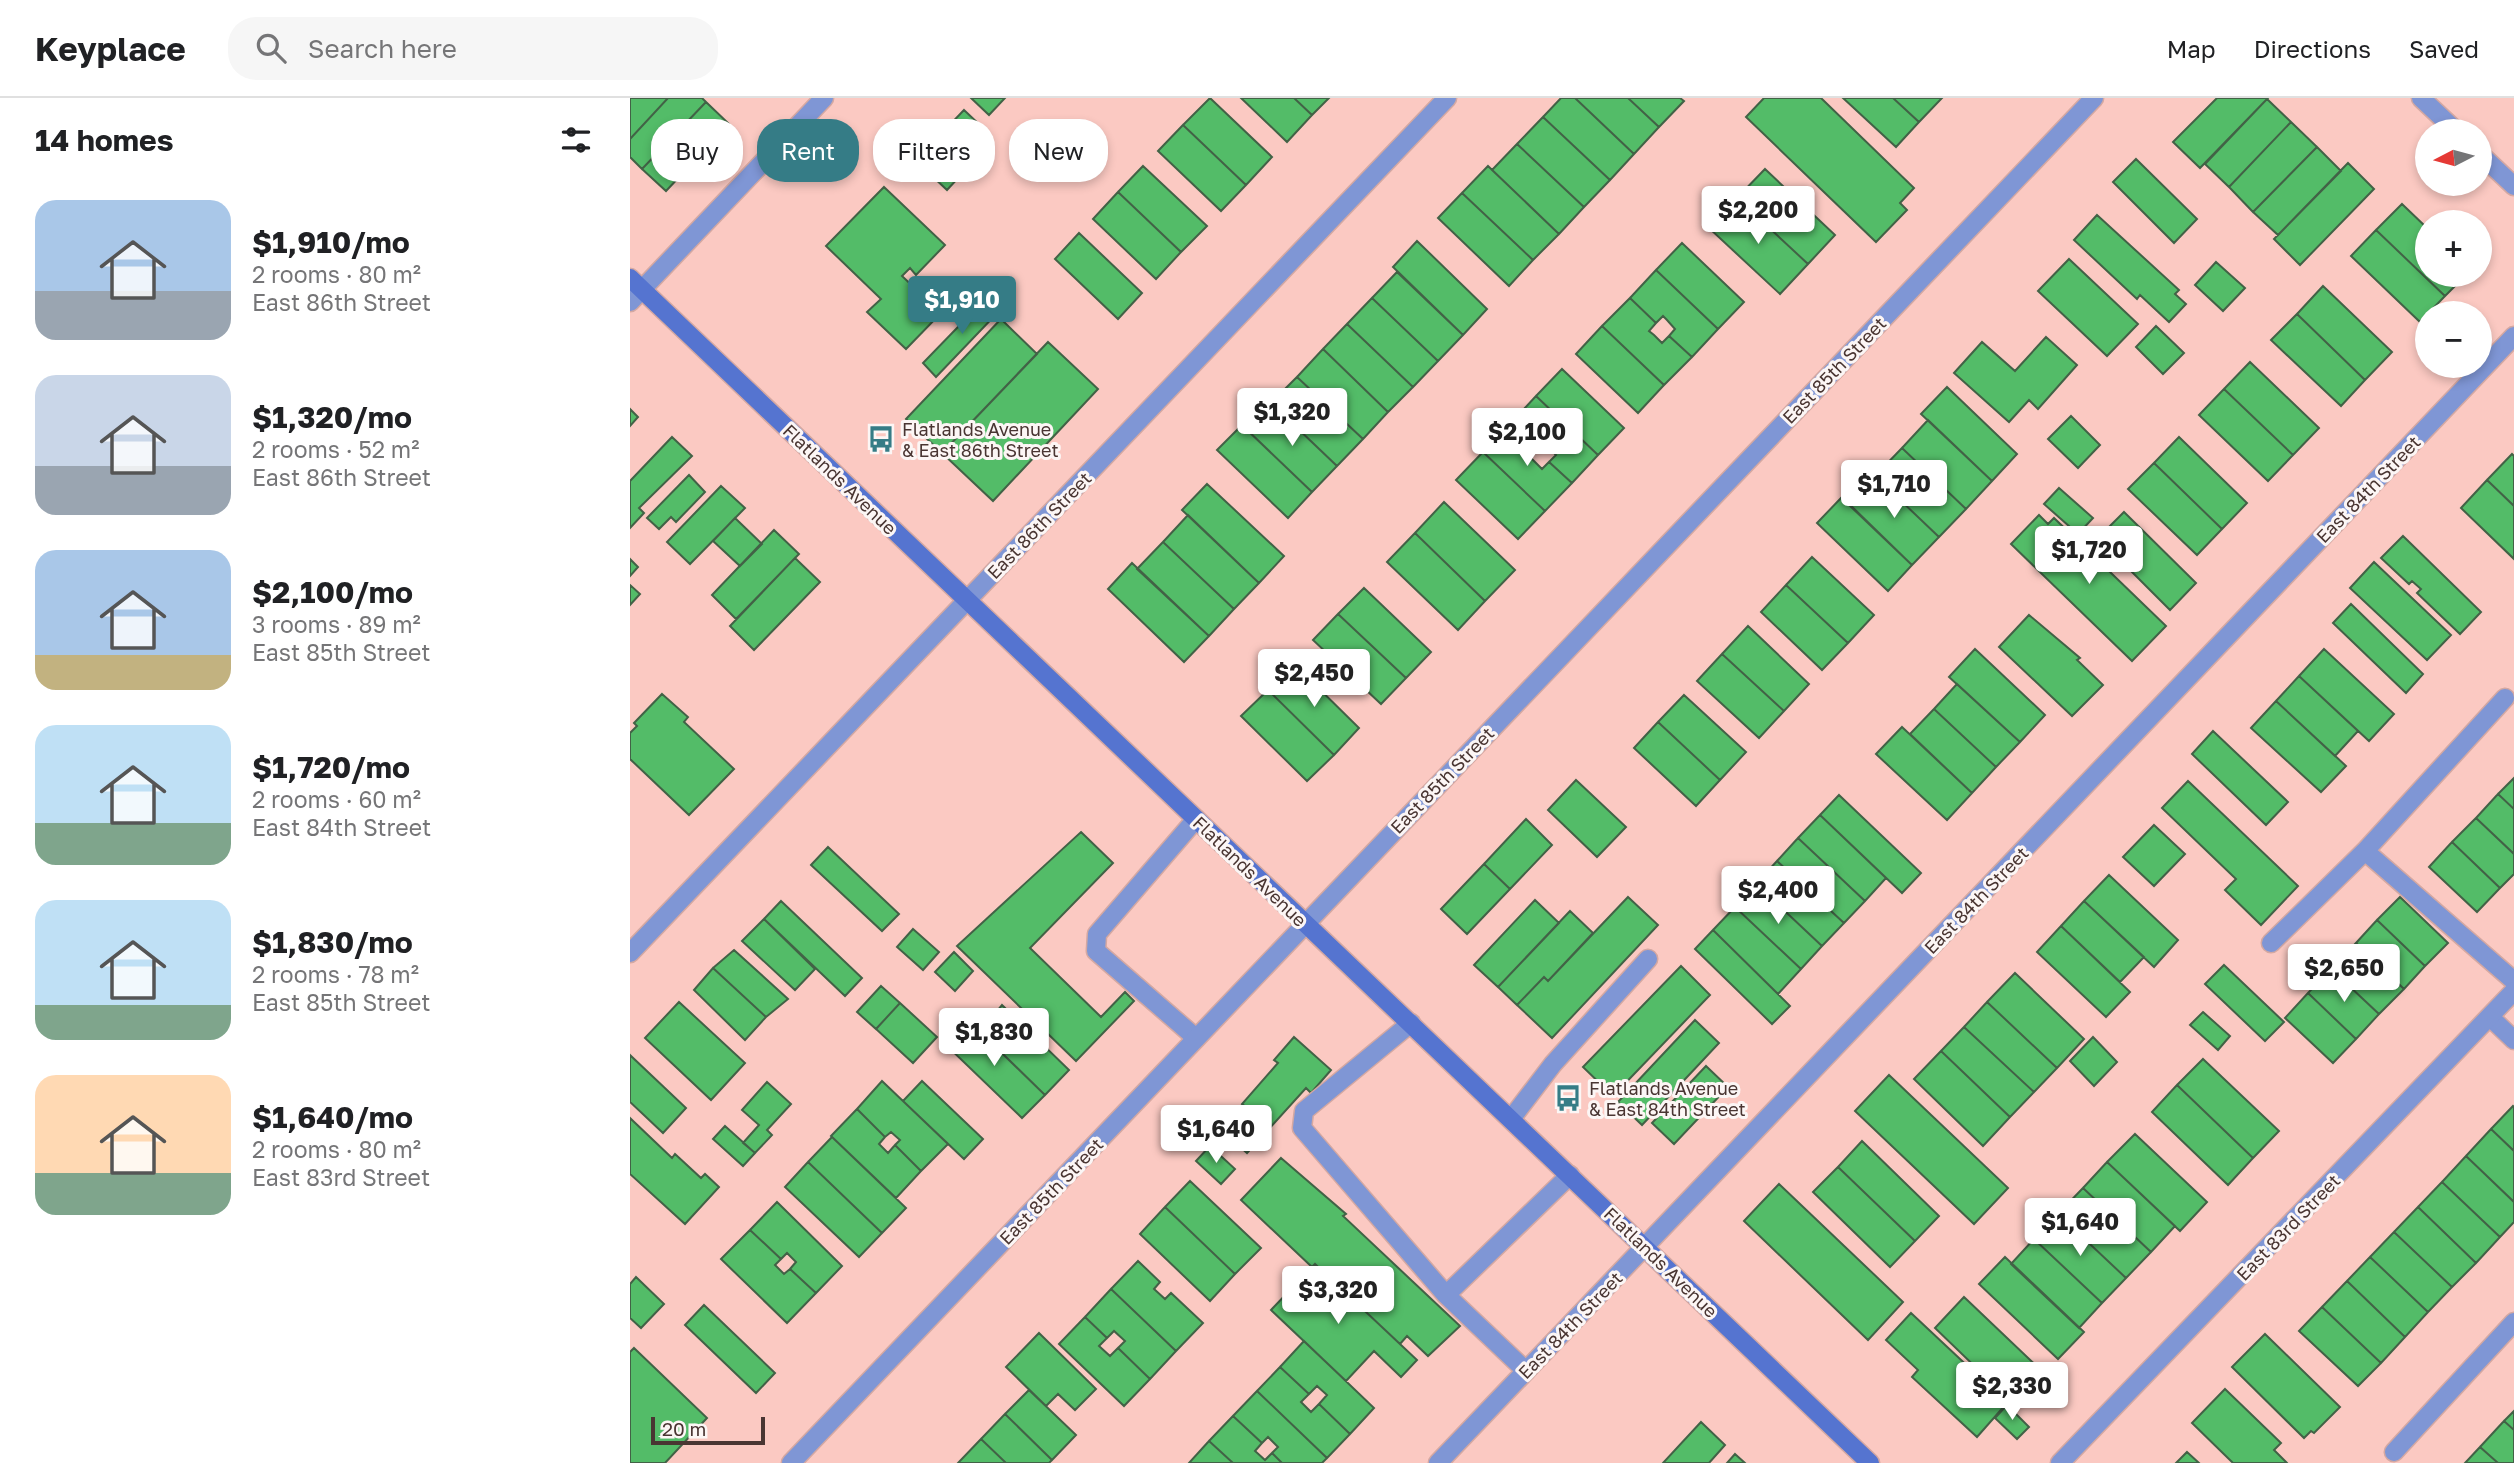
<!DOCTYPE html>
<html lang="en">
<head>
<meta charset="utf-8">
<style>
	body { margin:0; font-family:"Golos Text",sans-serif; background:#f6f6f6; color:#202124; height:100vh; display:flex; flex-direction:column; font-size:26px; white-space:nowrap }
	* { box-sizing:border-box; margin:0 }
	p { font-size:23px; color:#757577 }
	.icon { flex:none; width:38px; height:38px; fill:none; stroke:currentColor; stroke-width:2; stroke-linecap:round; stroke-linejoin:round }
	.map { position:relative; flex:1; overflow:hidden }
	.sheet { display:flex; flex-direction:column; background:#fff; width:630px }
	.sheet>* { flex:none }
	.top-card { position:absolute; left:21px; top:21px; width:665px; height:63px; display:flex; gap:14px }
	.needle { width:46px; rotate:264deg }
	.controls { position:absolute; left:1785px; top:21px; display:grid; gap:14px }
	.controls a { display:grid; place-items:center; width:77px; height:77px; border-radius:50%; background:#fff; box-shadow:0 4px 10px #0003; font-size:35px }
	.scale { position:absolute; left:21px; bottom:18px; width:114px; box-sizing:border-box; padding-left:7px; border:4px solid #493532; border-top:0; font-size:19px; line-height:24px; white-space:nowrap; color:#493532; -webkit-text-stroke:5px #fcf6f5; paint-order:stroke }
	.price { position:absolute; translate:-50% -60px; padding:0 16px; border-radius:7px; background:#fff; color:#222; font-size:23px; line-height:46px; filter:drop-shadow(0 2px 4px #0008) }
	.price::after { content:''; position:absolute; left:50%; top:42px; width:21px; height:16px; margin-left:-10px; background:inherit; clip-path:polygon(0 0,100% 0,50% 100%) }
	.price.current { background:#357c86; color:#fff }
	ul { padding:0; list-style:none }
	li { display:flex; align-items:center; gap:21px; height:175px; padding:0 35px }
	li span { display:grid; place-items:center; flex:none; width:196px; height:140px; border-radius:21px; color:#555 }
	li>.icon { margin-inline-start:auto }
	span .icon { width:84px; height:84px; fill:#fffc; stroke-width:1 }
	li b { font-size:30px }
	h2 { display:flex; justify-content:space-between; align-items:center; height:84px; padding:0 35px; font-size:30px }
	.chip { padding:0 24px; border-radius:28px; background:#fff; box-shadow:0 4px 10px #0003; font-size:24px; line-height:63px }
	.chip.current { background:#357c86; color:#fff }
	header { display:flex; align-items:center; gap:42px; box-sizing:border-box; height:98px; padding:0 35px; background:#fff; border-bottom:2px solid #e0e0e0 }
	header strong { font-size:33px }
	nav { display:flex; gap:38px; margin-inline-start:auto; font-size:24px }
	.search { width:490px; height:63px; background:#f6f6f6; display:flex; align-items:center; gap:18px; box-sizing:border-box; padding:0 24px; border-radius:28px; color:#757577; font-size:26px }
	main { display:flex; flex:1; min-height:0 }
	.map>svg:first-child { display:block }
</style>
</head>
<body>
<header>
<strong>Keyplace</strong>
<div class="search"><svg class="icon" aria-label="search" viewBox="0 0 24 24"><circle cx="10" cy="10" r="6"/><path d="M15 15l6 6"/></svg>Search here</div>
<nav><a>Map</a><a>Directions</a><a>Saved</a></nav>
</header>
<main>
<section class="sheet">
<h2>14 homes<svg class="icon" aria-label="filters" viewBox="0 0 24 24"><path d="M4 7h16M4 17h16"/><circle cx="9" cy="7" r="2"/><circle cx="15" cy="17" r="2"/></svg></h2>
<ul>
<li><span style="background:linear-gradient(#a9c7e8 65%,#9aa5b1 0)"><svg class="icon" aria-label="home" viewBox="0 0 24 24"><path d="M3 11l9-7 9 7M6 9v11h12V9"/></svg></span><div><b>$1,910/mo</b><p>2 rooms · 80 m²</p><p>East 86th Street</p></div></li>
<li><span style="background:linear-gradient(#c9d6e8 65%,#9aa5b1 0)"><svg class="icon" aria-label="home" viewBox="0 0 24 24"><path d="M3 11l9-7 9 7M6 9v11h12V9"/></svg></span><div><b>$1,320/mo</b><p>2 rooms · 52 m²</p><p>East 86th Street</p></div></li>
<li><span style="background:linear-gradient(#a9c7e8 75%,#c2b280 0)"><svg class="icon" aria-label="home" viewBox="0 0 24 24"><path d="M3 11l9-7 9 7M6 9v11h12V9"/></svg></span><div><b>$2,100/mo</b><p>3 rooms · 89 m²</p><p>East 85th Street</p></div></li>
<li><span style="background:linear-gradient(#bfe0f5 70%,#7fa58c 0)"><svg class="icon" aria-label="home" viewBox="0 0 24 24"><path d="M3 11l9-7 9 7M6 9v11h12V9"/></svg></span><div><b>$1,720/mo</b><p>2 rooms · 60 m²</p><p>East 84th Street</p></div></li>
<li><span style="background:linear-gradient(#bfe0f5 75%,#7fa58c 0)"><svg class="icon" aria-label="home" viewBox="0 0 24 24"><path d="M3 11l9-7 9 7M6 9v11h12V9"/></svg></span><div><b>$1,830/mo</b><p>2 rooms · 78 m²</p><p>East 85th Street</p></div></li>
<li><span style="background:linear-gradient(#ffd9b3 70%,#7fa58c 0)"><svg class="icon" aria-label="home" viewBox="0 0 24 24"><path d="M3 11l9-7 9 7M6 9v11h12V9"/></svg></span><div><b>$1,640/mo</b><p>2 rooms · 80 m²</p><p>East 83rd Street</p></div></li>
</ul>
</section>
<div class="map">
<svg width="1884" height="1365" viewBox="0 0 1884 1365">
	<rect width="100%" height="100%" fill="#fbc9c2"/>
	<path fill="#53bc68" stroke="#426246" stroke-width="2" d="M0 0H38L0 41Z
		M38 0H72L76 4 12 71 0 59V41Z
		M341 0H375L359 17Z
		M580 0 642 59 616 87 553 27Z
		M611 0H664L682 17 657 44Z
		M664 0H699L682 17Z
		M931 0H945L1004 56 980 82 913 19Z
		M945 0H998L1029 29 1004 56Z
		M998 0H1050L1054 3 1029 29Z
		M1134 0H1191L1284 90 1270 105 1277 112 1246 144 1116 19Z
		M1213 0H1263L1289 24 1266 49Z
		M1263 0H1312L1289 24Z
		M1587 0H1638L1570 70 1543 44Z
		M1637 1 1661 24 1599 89 1575 66Z
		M76 4 99 26 36 93 12 71Z
		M334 12 352 29 331 51 313 34Z
		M913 19 980 82 954 109 887 46Z
		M1661 24 1687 49 1623 114 1599 89Z
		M553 27 616 87 591 113 528 53Z
		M307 35 341 66 317 92 283 60Z
		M887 46 954 109 929 136 862 72Z
		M1687 49 1711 73 1648 137 1623 114Z
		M1506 61 1567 121 1544 145 1483 84Z
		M1718 65 1744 91 1670 167 1644 141Z
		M513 68 577 128 551 154 488 94Z
		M858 68 929 136 903 162 832 95Z
		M1135 71 1205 137 1178 166 1107 100Z
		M254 89 315 147 286 177 280 170 272 178 311 215 276 251 237 214 251 201 196 148Z
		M488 94 551 154 526 181 463 121Z
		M832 95 903 162 879 188 808 120Z
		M1107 100 1178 166 1150 196 1079 130Z
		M1772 106 1797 130V177H1836L1815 198 1746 132Z
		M1467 117 1549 192 1545 196 1556 206 1539 224 1510 197 1507 201 1444 142Z
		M1746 132 1815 198 1790 224 1721 158Z
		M449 135 512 195 488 221 425 161Z
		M787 143 857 211 833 237 763 169Z
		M1052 145 1114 204 1088 231 1026 172Z
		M1439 161 1508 226 1477 258 1408 193Z
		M1586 164 1615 190 1593 213 1565 187Z
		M1026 172 1088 231 1062 259 1039 238 1045 231 1037 222 1033 218 1026 225 1000 200Z
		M767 174 833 237 808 263 742 200Z
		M1693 188 1762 254 1735 282 1667 216Z
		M359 197 372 210 306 279 293 265Z
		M742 200 808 263 783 289 717 226Z
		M1000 200 1026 225 1019 233 1024 237 1032 245 1039 238 1062 259 1034 287 972 228Z
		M1667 216 1735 282 1711 308 1641 242Z
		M371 221 407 256 312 355 276 321Z
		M717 226 783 289 758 314 693 251Z
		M972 228 1034 287 1008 315 946 256Z
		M1526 228 1554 255 1533 276 1506 249Z
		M1416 239 1447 267 1408 311 1399 302 1379 324 1324 275 1352 244 1385 273Z
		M418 244 468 291 363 403 312 355Z
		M693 251 758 314 733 341 667 279Z
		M1620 264 1689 330 1663 357 1594 291Z
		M932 271 994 330 968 357 906 298Z
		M667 279 733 341 707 368 641 305Z
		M1317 289 1387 356 1362 383 1291 316Z
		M1594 291 1663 357 1638 383 1569 317Z
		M906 298 968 357 942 385 919 364 926 357 913 344 906 351 880 326Z
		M641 305 707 368 682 394 616 331Z
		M0 311 8 319 0 328Z
		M1441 318 1470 347 1448 370 1418 341Z
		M1298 322 1362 383 1336 411 1272 350Z
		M880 326 906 351 899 358 912 371 919 364 942 385 915 413 853 354Z
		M612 327 682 394 658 420 587 352Z
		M42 339 62 358 9 410 14 415 0 430V383Z
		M1549 339 1617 405 1592 431 1524 365Z
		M1272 350 1336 411 1309 439 1245 378Z
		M853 354 915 413 888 441 826 382Z
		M1882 356 1884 358V408L1857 382Z
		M1524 365 1592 431 1567 457 1498 391Z
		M59 377 75 394 46 424 41 419 29 431 17 420Z
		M1245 378 1309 439 1282 467 1218 406Z
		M1857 382 1884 408V461L1831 410Z
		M577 386 654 458 629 485 552 412Z
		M91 388 115 410 60 466 37 444Z
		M1429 390 1463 420 1448 436 1414 406Z
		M1212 399 1282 467 1258 493 1187 425Z
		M814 404 885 472 855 503 785 435Z
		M1494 414 1566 485 1540 512 1468 440Z
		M558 417 629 485 604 511 533 444Z
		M1409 417 1418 426 1424 420 1536 528 1502 563 1381 446Z
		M105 420 132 446 110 468 83 443Z
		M144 432 169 456 106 521 82 497Z
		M785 435 855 503 828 532 757 464Z
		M1773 438 1851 514 1830 536 1787 495 1791 491 1782 483 1779 486 1751 460Z
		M533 444 604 511 579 538 507 471Z
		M1182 459 1244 517 1218 545 1156 487Z
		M165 460 190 484 124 552 100 528Z
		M0 461 8 469 0 478Z
		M1744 464 1821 537 1797 562 1720 490Z
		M502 465 579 538 554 564 478 491Z
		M0 487 10 496 0 507Z
		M1156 487 1218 545 1192 572 1131 514Z
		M734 490 801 554 776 580 708 516Z
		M1721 506 1793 576 1776 595 1703 525Z
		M708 516 776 580 751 606 683 542Z
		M1399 517 1450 560 1447 562 1473 587 1442 618 1369 549Z
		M1118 528 1179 586 1154 613 1092 556Z
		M1345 551 1415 617 1390 644 1319 579Z
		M1694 551 1764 616 1739 643 1669 578Z
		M1092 556 1154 613 1129 640 1067 583Z
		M663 565 729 630 704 657 638 592Z
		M1669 578 1728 633 1705 658 1646 603Z
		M1327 586 1390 644 1366 669 1304 611Z
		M638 592 704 657 677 683 611 618Z
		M32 596 58 619 54 624 104 671 59 717 0 661V635L7 628 4 625Z
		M1054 597 1116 654 1090 682 1028 624Z
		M1646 603 1716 668 1691 694 1621 630Z
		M1304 611 1366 669 1342 695 1280 636Z
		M1028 624 1090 682 1066 708 1004 650Z
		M1272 629 1342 695 1317 722 1246 656Z
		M1583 633 1658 704 1636 727 1562 656Z
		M1884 680V711L1868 696Z
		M946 682 996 729 967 759 918 712Z
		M1558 683 1668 788 1631 827 1595 792 1606 781 1532 710Z
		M1868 696 1884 711V756L1846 720Z
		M1209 697 1291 775 1272 795 1190 717Z
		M1190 717 1256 780 1235 803 1168 740Z
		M1846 720 1884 756V776L1870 790 1822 744Z
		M896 721 922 747 880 791 854 766Z
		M1524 727 1555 756 1524 788 1493 759Z
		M451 734 483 765 400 850 471 919 495 894 504 903 446 963 327 848Z
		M1168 740 1235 803 1214 825 1147 763Z
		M1822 744 1870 790 1847 814 1799 769Z
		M198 749 269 816 252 833 181 767Z
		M1147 763 1214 825 1192 848 1126 786Z
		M854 766 880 791 837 836 811 811Z
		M1479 777 1548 842 1524 869 1454 803Z
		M1126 786 1192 848 1171 871 1105 809Z
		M998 799 1028 827 922 940 887 907 914 879 918 883Z
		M1770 799 1818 845 1795 868 1747 822Z
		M905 802 929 825 868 889 844 867Z
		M151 803 232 880 215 898 134 821Z
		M1454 803 1514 859 1490 884 1431 828Z
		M1105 809 1171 871 1148 896 1083 832Z
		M940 813 963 835 918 883 914 879 887 907 868 889Z
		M134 821 185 871 165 892 112 843Z
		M1747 822 1795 868 1774 891 1726 845Z
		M1431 828 1500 894 1476 919 1407 854Z
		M283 831 309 854 293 872 267 849Z
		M1083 832 1160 908 1142 926 1065 851Z
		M1726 845 1774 891 1749 916 1701 871Z
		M104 852 158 901 136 919 83 870Z
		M324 854 343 873 325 893 305 874Z
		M1594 867 1654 924 1635 943 1575 886Z
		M1051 868 1080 897 983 998 953 969Z
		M83 870 136 919 115 942 64 892Z
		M1701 871 1749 916 1726 941 1678 895Z
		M1385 875 1454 941 1427 970 1357 904Z
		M251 888 270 905 246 931 227 914Z
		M1678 895 1726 941 1703 965 1655 920Z
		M49 904 115 965 81 1002 15 940Z
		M1357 904 1427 970 1404 994 1334 929Z
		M270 905 307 939 283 965 246 931Z
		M372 907 439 972 415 997 350 934Z
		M1573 914 1600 938 1588 952 1560 927Z
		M336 920 415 997 392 1020 313 944Z
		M1065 922 1089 945 1012 1027 988 1004Z
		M1334 929 1404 994 1380 1019 1311 953Z
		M664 939 701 972 681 995 676 990 617 1055 597 1037 620 1012 612 1006 648 965 644 962Z
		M1463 939 1487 964 1464 988 1440 963Z
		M1311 953 1380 1019 1353 1048 1284 981Z
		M0 957 56 1010 33 1035 0 1004Z
		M1573 961 1649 1033 1623 1060 1547 987Z
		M1076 968 1098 989 1044 1046 1022 1025Z
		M1259 977 1378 1090 1344 1126 1225 1013Z
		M252 983 318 1046 291 1073 265 1047 270 1042 261 1034 255 1039 227 1011Z
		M292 983 353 1041 334 1061 273 1003Z
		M137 984 161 1006 137 1032 142 1037 125 1055 113 1045 129 1027 112 1012Z
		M1547 987 1623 1060 1598 1087 1522 1014Z
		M1883 1008 1884 1009V1053L1861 1031Z
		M227 1011 255 1039 249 1046 258 1055 265 1047 291 1073 266 1100 201 1038Z
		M0 1020 42 1060 45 1056 71 1080 75 1076 89 1089 55 1126 0 1076Z
		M95 1028 125 1055 113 1068 83 1041Z
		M1861 1031 1884 1053V1104L1836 1058Z
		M1505 1036 1577 1104 1550 1133 1477 1064Z
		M202 1039 276 1110 252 1135 178 1064Z
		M1232 1043 1309 1118 1285 1143 1208 1069Z
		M580 1048 605 1071 591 1086 566 1063Z
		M1836 1058 1884 1104V1124L1870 1139 1812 1084Z
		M651 1060 716 1116 713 1118 830 1228 798 1258 777 1238 770 1246 685 1166 682 1169 611 1102Z
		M178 1064 252 1135 229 1159 155 1089Z
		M1477 1064 1545 1128 1521 1154 1453 1090Z
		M1208 1069 1285 1143 1260 1169 1183 1094Z
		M560 1083 631 1150 605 1176 535 1109Z
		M1812 1084 1870 1139 1846 1165 1788 1109Z
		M1149 1086 1273 1204 1238 1242 1114 1123Z
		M1453 1090 1521 1154 1496 1180 1428 1116Z
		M147 1104 212 1168 186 1195 160 1171 166 1164 157 1155 151 1161 120 1132Z
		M535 1109 605 1176 580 1203 510 1136Z
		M1788 1109 1846 1165 1822 1189 1764 1134Z
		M1428 1116 1496 1180 1472 1205 1404 1141Z
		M120 1132 151 1161 145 1167 154 1176 160 1171 186 1195 157 1225 91 1161Z
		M1764 1134 1822 1189 1798 1214 1740 1159Z
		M1404 1141 1472 1205 1449 1230 1381 1166Z
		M1375 1159 1454 1234 1428 1261 1349 1186Z
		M1740 1159 1798 1214 1775 1239 1717 1183Z
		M508 1163 530 1184 524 1191 535 1201 541 1195 573 1225 546 1253 481 1191Z
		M685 1166 787 1262 771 1279 744 1253 716 1283 641 1212Z
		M6 1179 34 1206 11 1230 0 1220V1186Z
		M1717 1183 1775 1239 1751 1265 1692 1209Z
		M481 1191 546 1253 520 1281 488 1250 495 1243 484 1233 477 1240 455 1219Z
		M1334 1199 1416 1277 1392 1301 1370 1280 1363 1286 1305 1230Z
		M74 1207 145 1275 126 1295 55 1227Z
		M1692 1209 1751 1265 1728 1288 1669 1233Z
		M1281 1215 1377 1305 1347 1339 1282 1279 1288 1272 1256 1242Z
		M455 1219 477 1240 469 1248 480 1258 488 1250 520 1281 494 1308 429 1246Z
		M409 1235 466 1291 445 1312 428 1296 416 1308 376 1269Z
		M1635 1236 1710 1309 1684 1335 1681 1333 1674 1340 1602 1269Z
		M674 1243 744 1310 720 1336 689 1306 697 1297 687 1288 679 1296 650 1269Z
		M4 1250 77 1320 35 1365H0V1254Z
		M650 1269 679 1296 671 1304 681 1314 689 1306 720 1336 697 1360 627 1293Z
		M1595 1291 1651 1345 1644 1352 1657 1365H1603L1562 1325Z
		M399 1292 446 1337 422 1362 375 1316Z
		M627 1293 697 1360 692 1365H652L642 1355 648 1349 638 1339 632 1345 603 1318Z
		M1377 1307 1399 1329 1387 1341 1365 1320Z
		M1884 1313V1332L1874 1323Z
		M375 1316 422 1362 419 1365H376L351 1341Z
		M603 1318 632 1345 625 1353 635 1362 642 1355 652 1365H603L579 1343Z
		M1874 1323 1884 1332V1365H1868L1850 1349Z
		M1071 1324 1095 1347 1079 1365H1033Z
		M351 1341 376 1365H328Z
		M579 1343 603 1365H559Z
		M1850 1349 1868 1365H1835Z
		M1557 1354 1569 1365H1546Z
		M1105 1356 1115 1365H1097Z"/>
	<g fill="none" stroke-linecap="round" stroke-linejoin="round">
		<defs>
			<path id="lane" d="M1735 753 1875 600
				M1641 845 1735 753 1884 883
				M1860 919 1884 942
				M781 925 674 1013 672 1030 816 1197 896 1273
				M566 940 466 853 467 836 566 721
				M881 1021 923 966 1018 861
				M816 1197 940 1077
				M1764 1354 1884 1224"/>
			<path id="street" d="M1791 0 1826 33
				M1850 56 1884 88
				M0 204 194 0
				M0 855 817 0
				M161 1365 1464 0
				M808 1365 1884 238
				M1430 1365 1884 893"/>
			<path id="secondary" d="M0 180 1240 1365"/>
		</defs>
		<use href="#lane" stroke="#d4a8a2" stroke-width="21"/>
		<use href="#street" stroke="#d4a8a2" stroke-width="21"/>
		<use href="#secondary" stroke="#d4a8a2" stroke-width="21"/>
		<use href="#lane" stroke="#7f96d5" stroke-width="18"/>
		<use href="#street" stroke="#7f96d5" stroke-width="18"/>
		<use href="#secondary" stroke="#5574d0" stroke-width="18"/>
	</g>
	<defs>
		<symbol id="bus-bare" viewBox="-9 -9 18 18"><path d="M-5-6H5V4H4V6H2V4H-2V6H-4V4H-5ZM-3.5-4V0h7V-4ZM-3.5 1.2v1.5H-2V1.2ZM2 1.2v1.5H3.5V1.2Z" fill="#357c86" stroke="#fcf6f5" stroke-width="2.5" paint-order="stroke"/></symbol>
	</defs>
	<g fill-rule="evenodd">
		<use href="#bus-bare" x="232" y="322" width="38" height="38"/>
		<use href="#bus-bare" x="919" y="981" width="38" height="38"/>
	</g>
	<g text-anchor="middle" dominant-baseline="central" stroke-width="6" stroke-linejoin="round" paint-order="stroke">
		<g font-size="18" fill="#493532" stroke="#fcf6f5">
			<text transform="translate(1204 272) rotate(-46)">East 85th Street</text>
			<text transform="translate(210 381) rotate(44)">Flatlands Avenue</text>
			<text transform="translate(1738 391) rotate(-46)">East 84th Street</text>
			<text transform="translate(409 427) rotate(-46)">East 86th Street</text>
			<text transform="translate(812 682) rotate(-46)">East 85th Street</text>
			<text transform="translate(620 773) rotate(44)">Flatlands Avenue</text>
			<text transform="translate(1346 802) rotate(-46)">East 84th Street</text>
			<text transform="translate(421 1093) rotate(-46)">East 85th Street</text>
			<text transform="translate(1658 1129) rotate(-46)">East 83rd Street</text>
			<text transform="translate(1031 1164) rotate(44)">Flatlands Avenue</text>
			<text transform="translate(940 1227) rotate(-46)">East 84th Street</text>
		</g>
		<g font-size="18" fill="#493532" stroke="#fcf6f5" text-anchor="start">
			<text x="272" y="331">Flatlands Avenue<tspan x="272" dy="21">&amp; East 86th Street</tspan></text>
			<text x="959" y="990">Flatlands Avenue<tspan x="959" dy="21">&amp; East 84th Street</tspan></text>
		</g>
	</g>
</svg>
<div class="controls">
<a><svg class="needle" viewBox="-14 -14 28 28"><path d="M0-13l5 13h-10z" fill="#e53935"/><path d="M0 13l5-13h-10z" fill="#757577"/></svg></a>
<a>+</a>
<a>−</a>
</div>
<div class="scale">20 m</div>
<b class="price" style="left:1128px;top:148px">$2,200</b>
<b class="price current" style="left:332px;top:238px">$1,910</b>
<b class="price" style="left:662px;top:350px">$1,320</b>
<b class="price" style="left:897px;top:370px">$2,100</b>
<b class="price" style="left:1264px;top:422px">$1,710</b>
<b class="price" style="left:1459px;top:488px">$1,720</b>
<b class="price" style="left:684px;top:611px">$2,450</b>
<b class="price" style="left:1148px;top:828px">$2,400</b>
<b class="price" style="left:1714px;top:906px">$2,650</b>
<b class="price" style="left:364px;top:970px">$1,830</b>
<b class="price" style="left:586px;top:1067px">$1,640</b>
<b class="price" style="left:1450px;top:1160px">$1,640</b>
<b class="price" style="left:708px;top:1228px">$3,320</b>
<b class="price" style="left:1382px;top:1324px">$2,330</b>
<div class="top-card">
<a class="chip">Buy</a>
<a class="chip current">Rent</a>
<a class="chip">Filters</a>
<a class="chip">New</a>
</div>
</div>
</main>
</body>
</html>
